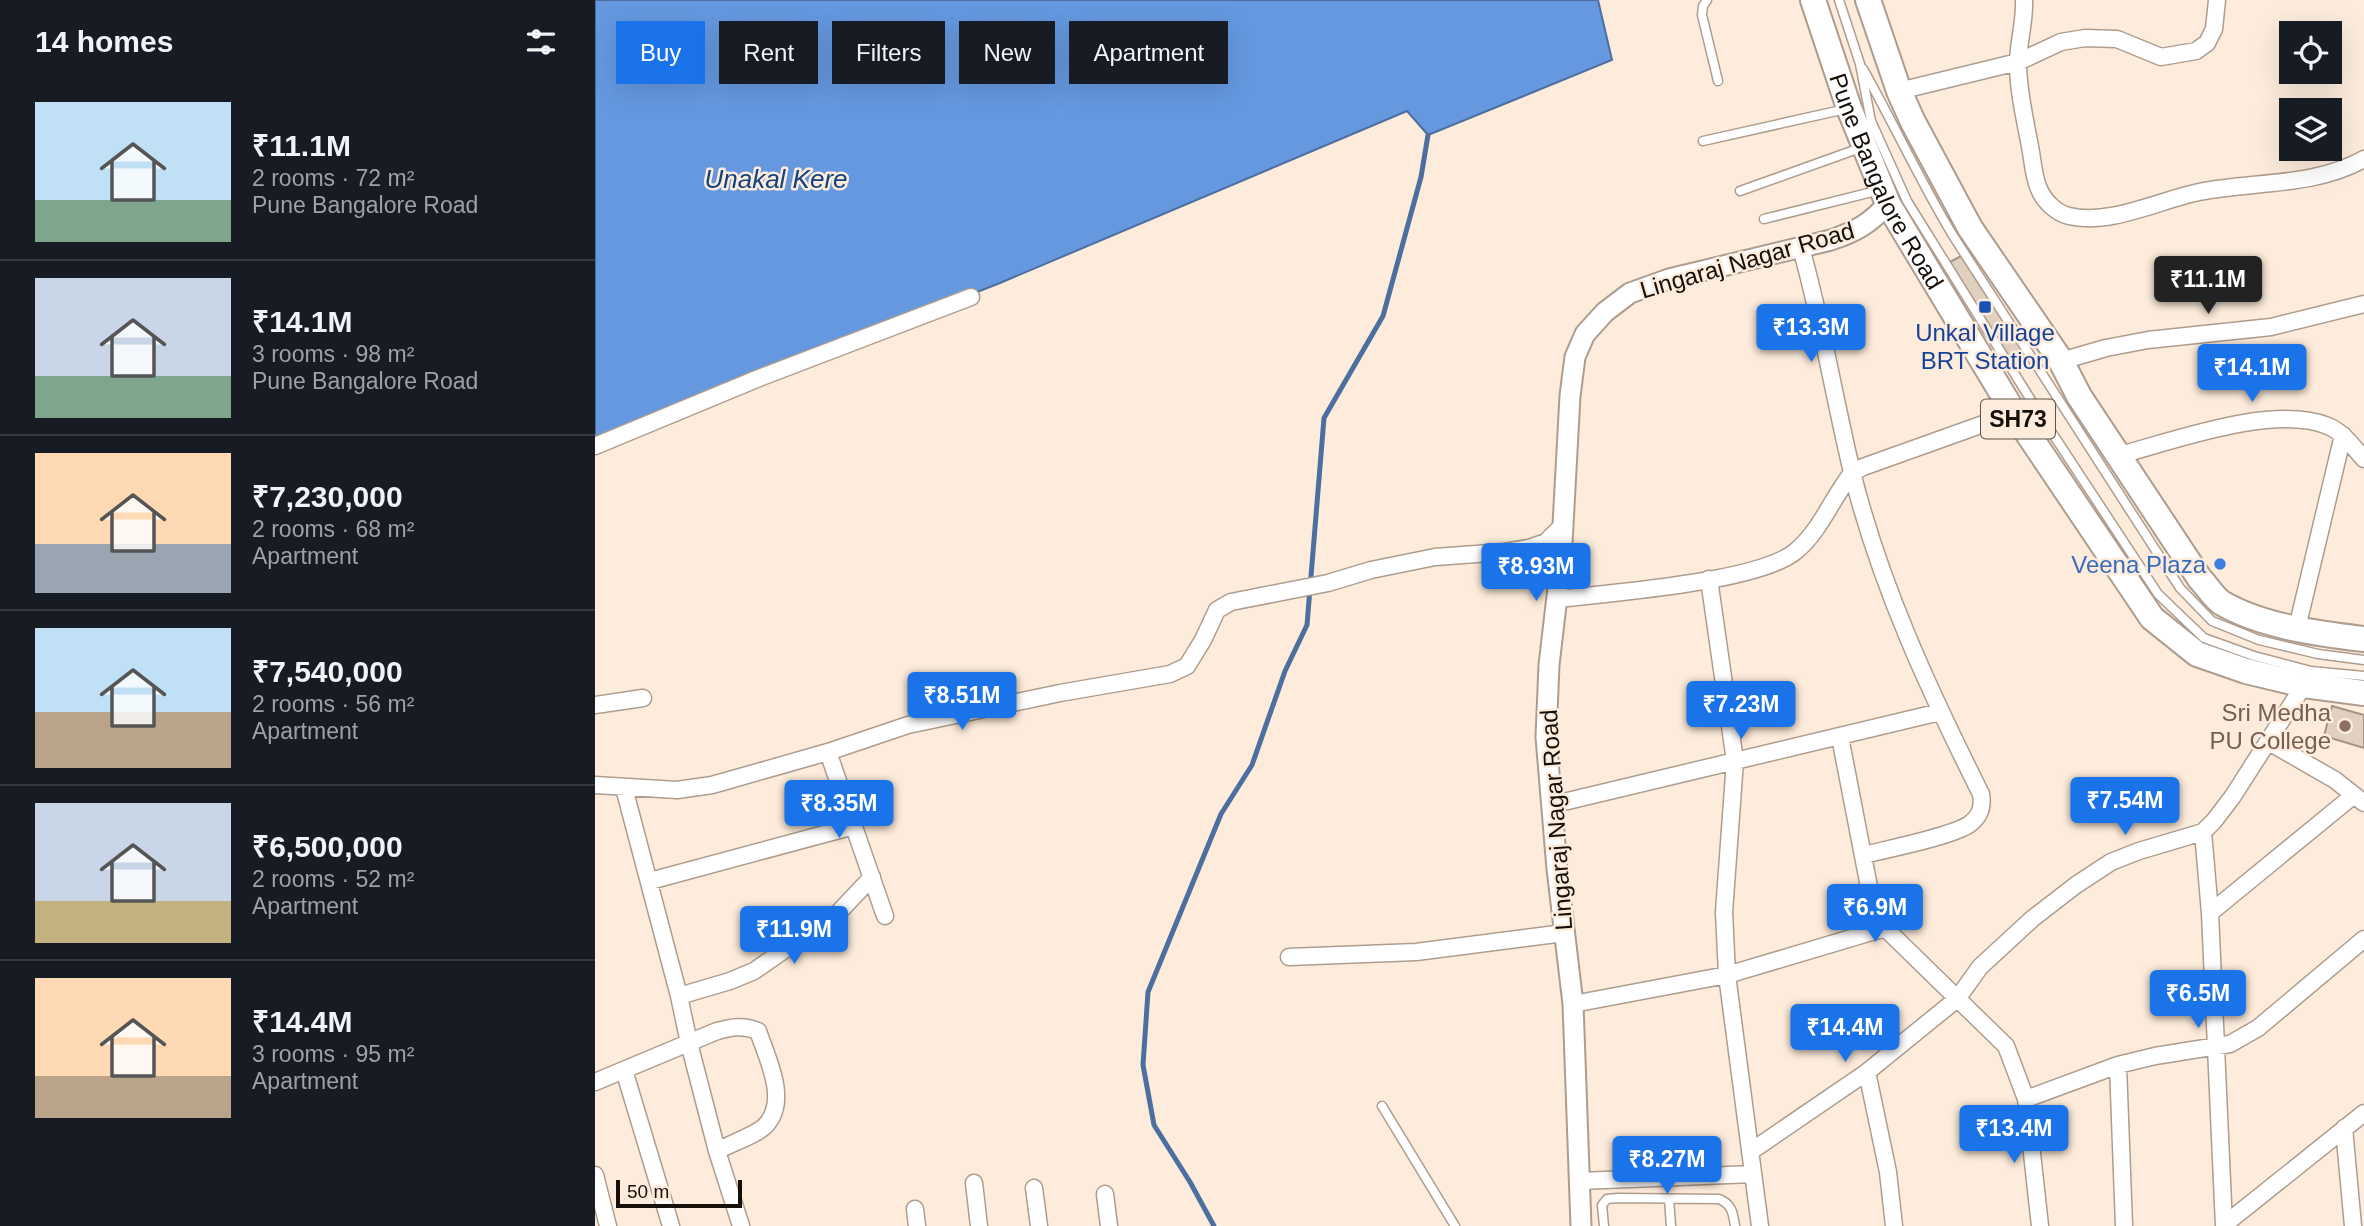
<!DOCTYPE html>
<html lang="en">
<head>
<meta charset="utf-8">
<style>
	body { margin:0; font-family:Arial,sans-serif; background:#20242c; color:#f1f3f6; height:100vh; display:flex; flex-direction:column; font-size:26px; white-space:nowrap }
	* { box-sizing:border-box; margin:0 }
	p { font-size:23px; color:#9ea1a6 }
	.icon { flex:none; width:38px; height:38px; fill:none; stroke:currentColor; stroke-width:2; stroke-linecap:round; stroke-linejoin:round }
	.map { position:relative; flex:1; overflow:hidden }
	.drawer { display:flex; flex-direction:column; background:#171b24; width:595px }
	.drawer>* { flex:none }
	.banner { position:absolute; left:21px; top:21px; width:665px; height:63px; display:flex; gap:14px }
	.controls { position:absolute; left:1684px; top:21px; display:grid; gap:14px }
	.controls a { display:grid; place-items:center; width:63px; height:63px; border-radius:0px; background:#171b24; box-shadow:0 7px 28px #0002; font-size:35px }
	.scale { position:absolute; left:21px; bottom:18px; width:126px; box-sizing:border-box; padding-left:7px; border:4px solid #16100b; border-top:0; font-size:19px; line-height:24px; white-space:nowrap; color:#16100b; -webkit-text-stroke:5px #fdecdb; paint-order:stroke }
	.price { position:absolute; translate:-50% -60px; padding:0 16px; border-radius:7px; background:#1a73e8; color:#fff; font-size:23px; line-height:46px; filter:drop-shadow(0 2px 4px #0008) }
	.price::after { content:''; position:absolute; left:50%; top:42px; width:21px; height:16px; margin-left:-10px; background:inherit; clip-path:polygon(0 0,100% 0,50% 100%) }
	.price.active { background:#222; color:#fff }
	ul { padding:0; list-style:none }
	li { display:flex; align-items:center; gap:21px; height:175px; padding:0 35px }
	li+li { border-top:2px solid #363941 }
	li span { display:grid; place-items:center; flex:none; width:196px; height:140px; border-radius:0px; color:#555 }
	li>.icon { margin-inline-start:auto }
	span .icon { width:84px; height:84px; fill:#fffc; stroke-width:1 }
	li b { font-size:30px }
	h2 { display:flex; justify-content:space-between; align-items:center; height:84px; padding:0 35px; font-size:30px }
	.chip { padding:0 24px; border-radius:0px; background:#171b24; box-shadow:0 7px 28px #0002; font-size:24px; line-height:63px }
	.chip.active { background:#1a73e8; color:#fff }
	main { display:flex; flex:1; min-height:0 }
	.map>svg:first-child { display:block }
</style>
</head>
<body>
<main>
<section class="drawer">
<h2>14 homes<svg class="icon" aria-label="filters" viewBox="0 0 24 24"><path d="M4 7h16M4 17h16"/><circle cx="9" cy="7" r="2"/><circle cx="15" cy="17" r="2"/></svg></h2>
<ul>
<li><span style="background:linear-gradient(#bfe0f5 70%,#7fa58c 0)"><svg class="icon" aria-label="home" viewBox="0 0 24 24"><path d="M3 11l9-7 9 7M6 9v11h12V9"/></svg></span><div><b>₹11.1M</b><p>2 rooms · 72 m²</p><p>Pune Bangalore Road</p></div></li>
<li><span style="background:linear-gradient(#c9d6e8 70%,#7fa58c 0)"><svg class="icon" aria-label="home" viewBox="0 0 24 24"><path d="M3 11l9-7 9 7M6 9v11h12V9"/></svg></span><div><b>₹14.1M</b><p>3 rooms · 98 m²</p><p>Pune Bangalore Road</p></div></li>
<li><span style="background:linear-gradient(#ffd9b3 65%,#9aa5b1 0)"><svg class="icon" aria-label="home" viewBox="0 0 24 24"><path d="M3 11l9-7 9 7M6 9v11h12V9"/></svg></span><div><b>₹7,230,000</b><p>2 rooms · 68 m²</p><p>Apartment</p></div></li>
<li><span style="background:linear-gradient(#bfe0f5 60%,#b9a48a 0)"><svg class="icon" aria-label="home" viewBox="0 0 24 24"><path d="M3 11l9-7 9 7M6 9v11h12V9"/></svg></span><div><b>₹7,540,000</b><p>2 rooms · 56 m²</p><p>Apartment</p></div></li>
<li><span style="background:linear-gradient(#c9d6e8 70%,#c2b280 0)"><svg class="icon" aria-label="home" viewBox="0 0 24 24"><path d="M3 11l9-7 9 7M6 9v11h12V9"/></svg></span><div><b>₹6,500,000</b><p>2 rooms · 52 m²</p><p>Apartment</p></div></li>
<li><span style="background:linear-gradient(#ffd9b3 70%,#b9a48a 0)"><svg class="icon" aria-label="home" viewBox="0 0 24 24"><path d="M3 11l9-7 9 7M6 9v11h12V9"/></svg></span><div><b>₹14.4M</b><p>3 rooms · 95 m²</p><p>Apartment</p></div></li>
</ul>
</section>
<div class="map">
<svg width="1769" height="1226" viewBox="0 0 1769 1226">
	<rect width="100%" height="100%" fill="#fdecdb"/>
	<path fill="#6598df" stroke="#4d6f9f" stroke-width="2" d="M0 0H1003L1017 60 833 135 812 111 405 283 0 442Z"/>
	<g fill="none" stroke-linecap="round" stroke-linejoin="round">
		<path stroke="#4d6f9f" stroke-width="5" d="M619 1226 595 1182 559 1125 548 1065 553 992 626 814 657 765 690 671 712 625 729 418 788 316 826 177 833 135"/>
	</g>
	<path fill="#e1d0bf" stroke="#a49384" stroke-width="2" d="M1366 256 1428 351 1412 358 1353 263Z
		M1737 706 1769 715V748L1729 736Z"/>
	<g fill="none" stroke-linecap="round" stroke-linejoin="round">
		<defs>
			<path id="service" d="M1112 0 1108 6 1107 15 1123 81
				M1244 0 1265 64 1276 121 1312 201 1444 413 1563 594 1609 638 1659 656 1716 671 1769 676
				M1268 69C1299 124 1325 181 1357 234L1585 588 1617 621 1664 640 1723 654 1769 660
				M1108 141 1251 109
				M1145 191 1268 147
				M1169 219 1285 190
				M787 1106 860 1226
				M1074 1199 1076 1226
				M1009 1226 1007 1205 1012 1199 1023 1198 1124 1199C1137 1204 1138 1213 1140 1226"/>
			<path id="minor" d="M1429 0C1430 22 1423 43 1423 63 1423 93 1431 123 1436 152 1438 164 1439 178 1444 189 1449 201 1461 213 1474 216 1514 226 1565 200 1604 192 1659 181 1719 187 1769 159
				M1304 91 1423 62 1466 42 1490 38 1522 39 1566 57 1601 51 1612 43 1619 29 1622 0
				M1206 248C1227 322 1239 397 1257 472 1285 585 1334 690 1386 794 1388 806 1386 815 1376 823 1360 836 1292 849 1269 855
				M1466 361 1511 348 1553 340 1676 327 1769 304
				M0 446 164 378 376 297
				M1525 455C1581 440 1678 404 1733 426 1748 432 1758 447 1769 459
				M1114 579 1140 761 1129 912 1132 975 1165 1226
				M962 599C1014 593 1165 582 1201 551 1226 530 1237 498 1257 473L1268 467 1419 413
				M1702 628 1748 435
				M0 705 48 698
				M1245 737 1275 892 1290 928 1411 1046 1431 1099 1445 1226
				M1674 742 1740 780 1769 803
				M233 752 290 916
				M0 785 82 790 117 785 233 752 313 725 465 693 575 674 592 666 608 640 622 610 636 602 733 583 776 570 840 557 909 552 934 548 951 542 967 526
				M29 788 84 996 94 1043 122 1151 146 1226
				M956 805 1345 712
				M1608 832 1615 913 1629 1226
				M55 881 259 826
				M1615 913 1759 795
				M694 957 821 952 969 933
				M84 996 135 981 159 971 244 912 277 877
				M978 1004 1132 975 1290 928
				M1523 1065 1529 1226
				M29 1070 76 1226
				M1272 1072 1293 1172 1299 1226
				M0 1082 122 1031C137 1027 148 1025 163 1031 172 1058 194 1100 171 1125 162 1135 134 1144 122 1151
				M1431 1099 1523 1065 1560 1056 1635 1044 1663 1028 1769 939
				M1749 1128 1758 1226
				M1155 1152 1272 1072 1362 999 1385 967 1437 919 1481 885 1516 862 1544 851 1608 832 1619 821 1638 796 1709 685
				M0 1175 13 1226
				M985 1181 1158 1174
				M379 1183 384 1226
				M439 1188 444 1226
				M510 1194 514 1226
				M320 1209 322 1226
				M1629 1225 1769 1113"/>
			<path id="tertiary" d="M986 1226 978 1004 962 869 951 737 954 665 966 562 975 396 980 357 990 334 1010 312 1035 293 1074 279 1236 240C1262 231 1274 224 1293 204"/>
			<g id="primary">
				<path id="s1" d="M1218 0 1254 108 1293 204 1419 413 1557 618 1602 654 1651 671 1709 685 1769 693"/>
				<path d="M1273 0 1304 91 1318 122 1375 228 1466 361 1484 396 1605 579C1612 586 1619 598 1627 603 1666 626 1724 634 1769 639"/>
			</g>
		</defs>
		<use href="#service" stroke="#ae9d8e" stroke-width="11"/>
		<use href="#minor" stroke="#ae9d8e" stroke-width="19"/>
		<use href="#tertiary" stroke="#ae9d8e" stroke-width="23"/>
		<use href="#primary" stroke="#ae9d8e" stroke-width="28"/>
		<use href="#service" stroke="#fff" stroke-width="8"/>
		<use href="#minor" stroke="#fff" stroke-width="16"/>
		<use href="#tertiary" stroke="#fff" stroke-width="19"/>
		<use href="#primary" stroke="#fff" stroke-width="24"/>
	</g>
	<rect fill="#1a4fb4" stroke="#fdecdb" stroke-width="2.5" x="1383" y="300" width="14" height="14" rx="3.5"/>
	<circle fill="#3f7fe0" stroke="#fdecdb" stroke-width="2.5" cx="1625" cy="564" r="7"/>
	<circle fill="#8d6e63" stroke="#fdecdb" stroke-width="2.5" cx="1750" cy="726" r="7"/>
	<g text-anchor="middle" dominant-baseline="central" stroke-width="5" stroke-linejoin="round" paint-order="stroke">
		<rect fill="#fdecdb" stroke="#5b5249" stroke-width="2" x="1386" y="399.5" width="74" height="39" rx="5"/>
		<g font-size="23" font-weight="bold" fill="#16100b">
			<text x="1423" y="419">SH73</text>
		</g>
		<g font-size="24" fill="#16100b" stroke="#fdecdb">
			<text stroke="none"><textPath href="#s1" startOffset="196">Pune Bangalore Road</textPath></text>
			<text transform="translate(1152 260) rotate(-16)">Lingaraj Nagar Road</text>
			<text transform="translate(961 820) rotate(-94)">Lingaraj Nagar Road</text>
		</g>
		<g font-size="24" fill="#164399" stroke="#fdecdb">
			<text x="1390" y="332">Unkal Village<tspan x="1390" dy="28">BRT Station</tspan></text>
		</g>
		<g font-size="24" fill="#366cbe" stroke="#fdecdb" text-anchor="end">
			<text x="1611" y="564">Veena Plaza</text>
		</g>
		<g font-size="24" fill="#785e54" stroke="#fdecdb" text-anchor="end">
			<text x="1736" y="712">Sri Medha<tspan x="1736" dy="28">PU College</tspan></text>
		</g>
		<g font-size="26" font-style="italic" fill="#124283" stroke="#fdecdb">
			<text x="181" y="179">Unakal Kere</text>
		</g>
	</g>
</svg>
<div class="controls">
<a><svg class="icon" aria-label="locate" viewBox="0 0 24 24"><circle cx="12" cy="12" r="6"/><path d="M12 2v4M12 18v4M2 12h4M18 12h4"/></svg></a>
<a><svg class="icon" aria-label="layers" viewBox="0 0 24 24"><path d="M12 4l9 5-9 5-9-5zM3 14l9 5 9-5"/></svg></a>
</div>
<div class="scale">50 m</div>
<b class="price active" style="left:1613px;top:316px">₹11.1M</b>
<b class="price" style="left:1216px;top:364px">₹13.3M</b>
<b class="price" style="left:1657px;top:404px">₹14.1M</b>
<b class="price" style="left:941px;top:603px">₹8.93M</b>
<b class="price" style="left:367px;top:732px">₹8.51M</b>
<b class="price" style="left:1146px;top:741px">₹7.23M</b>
<b class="price" style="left:1530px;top:837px">₹7.54M</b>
<b class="price" style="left:244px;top:840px">₹8.35M</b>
<b class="price" style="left:1280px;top:944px">₹6.9M</b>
<b class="price" style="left:199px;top:966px">₹11.9M</b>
<b class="price" style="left:1603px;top:1030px">₹6.5M</b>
<b class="price" style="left:1250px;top:1064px">₹14.4M</b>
<b class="price" style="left:1419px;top:1165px">₹13.4M</b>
<b class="price" style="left:1072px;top:1196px">₹8.27M</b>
<div class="banner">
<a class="chip active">Buy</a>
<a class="chip">Rent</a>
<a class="chip">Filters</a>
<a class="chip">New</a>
<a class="chip">Apartment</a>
</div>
</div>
</main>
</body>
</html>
